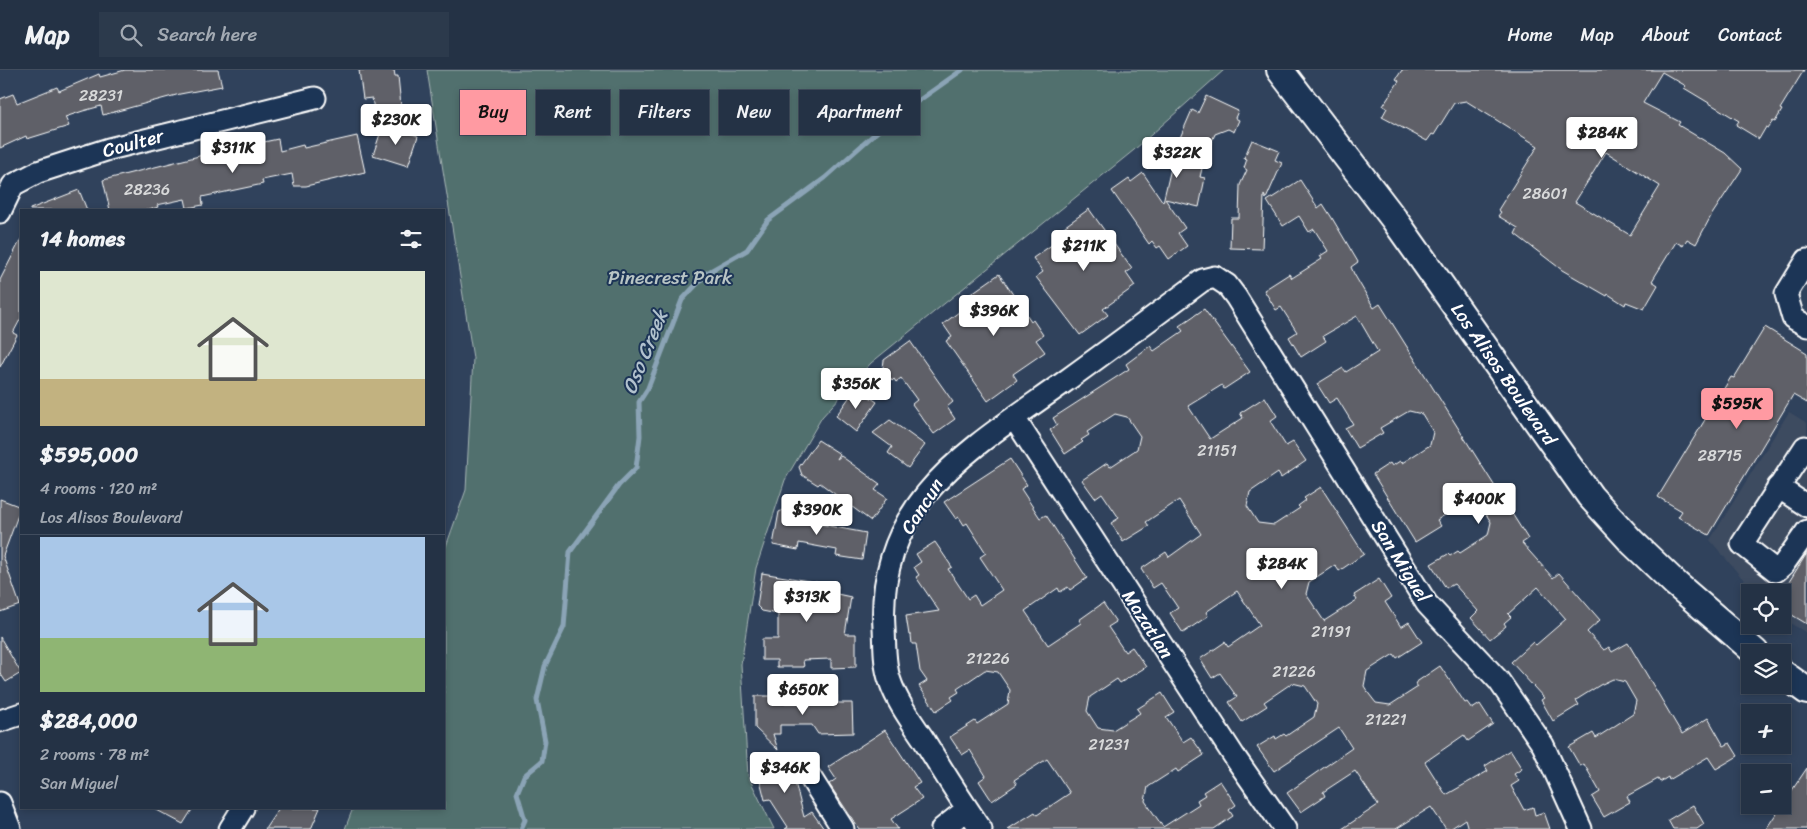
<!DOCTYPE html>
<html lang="en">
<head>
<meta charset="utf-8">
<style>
	body { margin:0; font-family:Sriracha,sans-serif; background:#2c3a4c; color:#f1f3f6; height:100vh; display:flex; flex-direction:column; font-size:19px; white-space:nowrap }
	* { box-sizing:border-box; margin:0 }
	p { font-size:16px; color:#a3aab3 }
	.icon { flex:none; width:28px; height:28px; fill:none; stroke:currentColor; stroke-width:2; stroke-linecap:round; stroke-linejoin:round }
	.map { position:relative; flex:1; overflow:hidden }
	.side { position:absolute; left:20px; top:139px; width:425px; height:600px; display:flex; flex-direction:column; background:#243245; border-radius:0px; box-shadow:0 2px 8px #0003,0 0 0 1px #414d5e }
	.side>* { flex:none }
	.hud { position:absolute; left:460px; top:20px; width:475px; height:45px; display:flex; gap:10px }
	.fabs { position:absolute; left:1741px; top:514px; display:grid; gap:10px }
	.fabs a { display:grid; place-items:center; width:50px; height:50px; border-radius:0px; background:#243245; box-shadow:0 2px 8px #0003,0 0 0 1px #414d5e; font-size:25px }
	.price { position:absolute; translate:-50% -42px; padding:0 11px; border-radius:5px; background:#fff; color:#222; font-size:16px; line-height:32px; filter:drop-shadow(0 1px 2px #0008) }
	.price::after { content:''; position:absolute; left:50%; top:30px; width:15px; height:11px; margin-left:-8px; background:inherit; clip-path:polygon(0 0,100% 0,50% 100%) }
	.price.current { background:#ff9aa2; color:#111 }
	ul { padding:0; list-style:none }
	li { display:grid; align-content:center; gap:10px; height:265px; padding:0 20px }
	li+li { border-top:1px solid #414d5e }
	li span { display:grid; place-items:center; height:155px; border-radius:0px; color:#555 }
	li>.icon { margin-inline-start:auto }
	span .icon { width:90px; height:90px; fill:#fffc; stroke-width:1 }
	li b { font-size:21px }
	h2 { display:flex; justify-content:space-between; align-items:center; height:60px; padding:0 20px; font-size:21px }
	.chip { padding:0 18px; border-radius:0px; background:#243245; box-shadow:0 2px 8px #0003,0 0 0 1px #414d5e; font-size:18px; line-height:45px }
	.chip.current { background:#ff9aa2; color:#111 }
	header { display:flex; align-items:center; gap:30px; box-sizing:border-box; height:70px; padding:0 25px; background:#243245; border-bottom:1px solid #414d5e }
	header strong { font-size:24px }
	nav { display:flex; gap:28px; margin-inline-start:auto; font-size:18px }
	.search { width:350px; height:45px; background:#2c3a4c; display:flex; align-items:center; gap:12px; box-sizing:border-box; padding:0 18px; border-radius:0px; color:#a3aab3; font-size:19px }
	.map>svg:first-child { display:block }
</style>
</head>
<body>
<header>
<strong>Map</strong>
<div class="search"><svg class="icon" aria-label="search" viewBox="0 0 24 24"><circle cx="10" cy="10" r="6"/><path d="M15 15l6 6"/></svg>Search here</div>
<nav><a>Home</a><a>Map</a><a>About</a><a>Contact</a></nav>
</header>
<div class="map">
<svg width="1807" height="759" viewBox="0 0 1807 759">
	<rect width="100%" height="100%" fill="#30425c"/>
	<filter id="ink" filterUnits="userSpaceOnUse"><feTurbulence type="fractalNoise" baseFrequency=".02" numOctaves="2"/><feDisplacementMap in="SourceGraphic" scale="10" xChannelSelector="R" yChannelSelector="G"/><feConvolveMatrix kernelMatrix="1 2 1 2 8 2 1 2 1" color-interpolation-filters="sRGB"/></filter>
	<g filter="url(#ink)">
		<path fill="#3e4b60" d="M1789 342 1807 353V563L1783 549 1782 522H1754L1710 470Z"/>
		<path fill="#516f6e" stroke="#a8b7b6" d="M427 0H1224L1134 80 871 293 822 347 785 410 756 498 741 594 748 706 774 759H345L353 738H444V482L466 420 473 288Z"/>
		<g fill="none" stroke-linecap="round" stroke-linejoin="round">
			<path stroke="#8ba4b6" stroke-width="5" d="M521 759 525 750 517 723 524 706 542 691 545 671 537 630 545 596 564 557 570 482 619 415 636 398 640 366 639 332 648 318 682 230 707 203 747 180 768 150 825 108 887 53 962 0"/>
		</g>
		<path fill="#5e6168" stroke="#fff" fill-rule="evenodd" d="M125 0H218L222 16 180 24 103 45 101 36 83 41 65 47 69 56 27 69 26 66 0 78V29L13 24 17 33 57 17 59 21 99 4 100 7Z
			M359 0H394L395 6H398L401 36 374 40 372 28 363 29Z
			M1402 0H1804L1780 39 1782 40 1775 52 1773 51 1768 58 1766 57 1759 69 1736 55 1739 51 1684 18 1686 16 1662 2 1643 33 1680 52 1678 55 1725 83 1742 99 1711 146 1696 174 1687 169 1683 176 1676 172 1652 211 1658 215 1644 239 1626 232 1625 235 1608 224 1607 226 1562 200 1515 164 1518 158 1498 146 1501 142 1498 140 1538 76 1466 31 1454 33 1434 65 1432 64 1427 71 1382 47 1387 38 1383 36 1399 11 1396 9ZM1606 82 1660 116 1630 165 1575 132Z
			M1206 26 1238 41 1235 48 1239 50 1234 62 1228 59 1215 64 1204 90 1200 107 1205 108 1199 137 1165 129 1185 158 1178 163 1187 176 1169 189 1160 176 1157 178 1152 171 1149 174 1112 121 1129 109 1131 112 1143 103 1163 132 1176 77 1192 40 1198 43Z
			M383 55 418 66 408 96 373 85Z
			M357 66 365 102 306 116H294L292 104 262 110 263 114 202 127 203 135 187 138 185 129 157 135 158 137 149 140H110L103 110 223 80 225 89 261 81 259 73 278 69 280 81 303 75 304 78Z
			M1252 70 1279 81 1275 90 1282 93 1266 129 1264 125 1262 179 1230 178 1231 148H1239L1240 115 1247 100 1244 98 1247 89 1244 88Z
			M1300 110 1318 138 1323 134 1332 148 1358 192 1351 197 1354 204 1374 238 1380 234 1528 469 1522 473 1553 508 1559 503 1600 550 1587 562 1604 580 1609 577 1612 582 1628 573 1682 664 1708 648 1724 676 1730 673 1738 686 1716 699 1708 687 1669 710 1668 707 1660 712 1658 709 1627 726 1630 732 1604 747 1592 727 1600 722 1584 694 1580 696 1569 677 1593 663 1596 668 1633 644 1636 631 1625 612 1613 609 1600 615 1576 630 1579 635 1553 651 1541 630 1544 628 1511 592 1533 572 1536 575 1566 549 1538 517 1508 544 1511 547 1504 553 1506 556 1490 569 1471 548 1478 541 1454 514 1446 518 1431 494 1448 484 1450 486 1458 481 1460 483 1488 465 1491 452 1480 435 1467 431 1437 450 1441 456 1415 472 1373 404 1390 393 1392 396 1400 391 1402 393 1430 375 1433 362 1422 344 1409 341 1380 358 1383 363 1357 378 1345 358 1353 354 1337 328 1329 333 1317 314 1343 298 1346 302 1378 282 1357 246 1323 266 1326 271 1301 287 1289 267 1297 262 1281 237 1276 240 1264 220 1289 204 1292 208 1322 189 1320 186 1328 181 1314 159 1309 162 1299 146 1283 156 1267 131Z
			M79 120 87 140H30V139Z
			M1089 139 1132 199 1126 203 1135 216 1103 239 1108 245 1080 265 1036 207 1043 202 1033 188 1066 165 1061 159Z
			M21 169V248L13 263 17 265 0 297V210Z
			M999 204 1031 251 1033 250 1043 265 1036 270 1045 282 1013 304 1017 310 988 331 946 271 952 267 943 254 967 236 962 230Z
			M1204 239 1250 302 1224 319 1222 315 1188 336 1210 369 1243 348 1240 343 1265 327 1277 346 1270 351 1286 376 1293 372 1306 391 1281 408 1278 403 1250 422 1247 436 1258 453 1274 455 1300 438 1298 436 1306 430 1304 428 1321 417 1364 484 1339 501 1335 495 1309 512 1306 524 1324 551 1357 530 1354 525 1379 509 1391 528 1385 532 1401 557 1409 552 1422 572 1397 588 1394 584 1367 601 1364 616 1369 624 1376 633 1390 635 1418 617 1415 613 1440 596 1465 633 1467 632 1472 639 1480 634 1493 654 1468 671 1464 665 1425 692 1446 725 1488 701 1485 696 1510 680 1522 699 1514 704 1519 711 1511 716 1524 740 1533 737 1535 745 1544 742 1550 759H1468L1465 749 1450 759H1446L1431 737 1396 759H1342L1378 735 1355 701 1323 722 1325 726 1301 742 1287 723 1352 678 1339 658 1274 701 1257 677 1275 666 1276 669 1284 664 1286 666 1314 647 1317 634 1305 616 1292 613 1264 632 1267 636 1242 652 1229 632 1237 627 1220 603 1212 608 1200 589 1225 572 1228 577 1260 555 1237 521 1206 542 1208 546 1183 563 1170 543 1178 538 1161 513 1153 518 1141 499 1166 482 1169 487 1201 464 1179 430 1146 452 1149 456 1123 472 1111 453 1119 448 1102 423 1095 428 1082 410 1107 393 1110 397 1137 379 1140 366 1127 347 1115 344 1087 362 1089 365 1081 370 1083 372 1065 384 1050 360 1057 355 1053 348 1129 299 1126 294 1150 276 1154 281 1183 261 1179 256Z
			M1765 257 1807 283V333L1793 325 1709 465 1678 447 1682 441 1658 427 1731 307 1734 308Z
			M910 271 953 332 947 337 955 349 934 364 912 334 917 330 901 308 896 312 894 309 892 311 883 298 884 290Z
			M856 318 877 332 856 362 836 346Z
			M890 350 925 375 908 398 888 383 892 377 873 363Z
			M818 370 840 384 837 389 841 386 880 414 875 420 887 428 871 451 820 413 818 415 802 405 799 397Z
			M1010 389 1027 415 1021 419 1040 448 1046 445 1087 508 1070 520 1068 517 1060 522 1058 518 1025 541 1048 575 1081 553 1079 550 1103 533 1116 552 1108 557 1125 582 1132 577 1146 597 1120 613 1117 609 1090 627 1087 641 1098 658 1113 660 1140 643 1137 639 1162 623 1174 642 1166 647 1183 672 1191 667 1204 685 1178 702 1176 699 1148 717 1145 731 1163 757 1199 734 1197 730 1205 725 1203 722 1220 711 1236 735 1229 740 1233 746 1214 759H1008L1035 742 1037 745 1070 723 1047 689 1014 710 1017 714 992 731 979 711 986 706 970 680 962 685 950 667 975 651 977 654 1008 634 1010 620 998 602 985 600 957 619 959 622 951 627 953 630 936 641 919 616 927 611 920 601 916 574H912L911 565H909L906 546 939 541 916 507 919 505 914 497 921 492 916 484 935 472 952 497 948 499 968 529 974 525 980 535 1002 520 980 487 986 483 967 453 964 455 959 447 956 449 944 432Z
			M0 429 21 437 3 486 20 535 0 542Z
			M785 439 805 442 803 451 866 463 862 490 836 486 837 480 799 473 798 480 773 475 779 442Z
			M1807 483V554L1782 539V523Z
			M762 503 838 516 837 524 851 527 845 564H856V597L831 598V589L803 590 804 597H777V590H762V569H778V544L762 541 757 536Z
			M0 567 21 603 6 612 0 603Z
			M837 625V633H852L853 663 818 664 812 655H780V664H773L778 680 755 658V626H780V633H812V626Z
			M885 660 920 713 913 717 922 729 891 749 898 759H859L829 714 836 709 828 697Z
			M779 684 783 699 791 697 804 747 812 742 824 759H785L788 757 770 729 765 730 759 706 763 705 759 689Z
			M1807 698V759H1766L1782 735Z
			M1693 735 1704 754 1697 759H1673L1668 750Z
			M153 738H193L183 754Z
			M279 738H320L311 759H265Z"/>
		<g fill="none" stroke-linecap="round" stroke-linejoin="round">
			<defs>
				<path id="minor" d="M0 142 13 115 38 102 109 79 315 28
					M1807 190 1786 224 1793 248 1807 256
					M1014 348 1234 686 1285 759
					M1807 379 1805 377 1742 474 1776 501 1783 495 1807 461
					M1778 417 1807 436
					M0 651 21 644
					M810 707 843 759
					M0 733 10 759
					M230 759 243 738
					M942 759 967 739
					M981 759C961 730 942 700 924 670 912 652 897 632 890 611 884 595 885 575 884 558 876 431 972 378 1063 313 1110 279 1156 245 1203 210L1215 207 1227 215 1236 227 1427 534 1499 611 1543 675 1581 759"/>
				<path id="major" d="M1280 0 1394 149 1590 426 1632 472 1676 514 1755 582
					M1782 603 1807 621"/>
			</defs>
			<use href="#minor" stroke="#fff" stroke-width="25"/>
			<use href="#major" stroke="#fff" stroke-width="30"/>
			<use href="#minor" stroke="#1d3557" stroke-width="21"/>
			<use href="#major" stroke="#1d3557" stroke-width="26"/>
		</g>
	</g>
	<g text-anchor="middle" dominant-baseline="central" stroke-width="4" stroke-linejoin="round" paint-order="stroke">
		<g font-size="16" fill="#d7d8d9">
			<text x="101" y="25">28231</text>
			<text x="147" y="119">28236</text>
			<text x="1545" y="123">28601</text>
			<text x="1217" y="380">21151</text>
			<text x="1720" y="385">28715</text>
			<text x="1331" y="561">21191</text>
			<text x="988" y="588">21226</text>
			<text x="1294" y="601">21226</text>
			<text x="1386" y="649">21221</text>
			<text x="1109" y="674">21231</text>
		</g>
		<g font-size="19" fill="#fff" stroke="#1d3557">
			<text transform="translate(133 73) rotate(-15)">Coulter</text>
			<text transform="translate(1504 304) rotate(55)">Los Alisos Boulevard</text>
			<text transform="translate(922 436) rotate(-57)">Cancun</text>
			<text transform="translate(1401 491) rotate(58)">San Miguel</text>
			<text transform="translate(1148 554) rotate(57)">Mazatlan</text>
		</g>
		<g font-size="19" fill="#b9c5c5" stroke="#1d3557">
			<text x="670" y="207">Pinecrest Park</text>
		</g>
		<g font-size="20" font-style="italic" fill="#b2c2ce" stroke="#1d3557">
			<text transform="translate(645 282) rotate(-68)">Oso Creek</text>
		</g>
	</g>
</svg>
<div class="fabs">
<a><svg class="icon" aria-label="locate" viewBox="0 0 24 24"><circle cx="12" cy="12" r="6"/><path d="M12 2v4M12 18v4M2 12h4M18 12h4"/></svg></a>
<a><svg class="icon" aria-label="layers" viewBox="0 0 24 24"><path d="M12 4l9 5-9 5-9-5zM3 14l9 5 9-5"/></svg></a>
<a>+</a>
<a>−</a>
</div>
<b class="price" style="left:396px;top:76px">$230K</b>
<b class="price" style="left:1602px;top:89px">$284K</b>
<b class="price" style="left:233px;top:104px">$311K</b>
<b class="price" style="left:1177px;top:109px">$322K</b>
<b class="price" style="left:1084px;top:202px">$211K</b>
<b class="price" style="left:994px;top:267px">$396K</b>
<b class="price" style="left:856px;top:340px">$356K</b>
<b class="price current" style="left:1737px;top:360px">$595K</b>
<b class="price" style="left:1479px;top:455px">$400K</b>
<b class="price" style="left:817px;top:466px">$390K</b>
<b class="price" style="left:1282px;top:520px">$284K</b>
<b class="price" style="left:807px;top:553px">$313K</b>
<b class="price" style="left:803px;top:646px">$650K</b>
<b class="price" style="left:785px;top:724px">$346K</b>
<div class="hud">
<a class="chip current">Buy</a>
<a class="chip">Rent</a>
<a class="chip">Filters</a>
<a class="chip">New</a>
<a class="chip">Apartment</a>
</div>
<section class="side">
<h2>14 homes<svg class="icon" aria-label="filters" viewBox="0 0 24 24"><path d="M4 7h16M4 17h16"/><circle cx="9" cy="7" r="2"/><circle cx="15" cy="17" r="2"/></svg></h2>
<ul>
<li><span style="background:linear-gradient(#dfe7d0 70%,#c2b280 0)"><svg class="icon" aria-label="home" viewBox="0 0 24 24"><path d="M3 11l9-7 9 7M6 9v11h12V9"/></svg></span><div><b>$595,000</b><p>4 rooms · 120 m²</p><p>Los Alisos Boulevard</p></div></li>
<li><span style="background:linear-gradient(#a9c7e8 65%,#8fb573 0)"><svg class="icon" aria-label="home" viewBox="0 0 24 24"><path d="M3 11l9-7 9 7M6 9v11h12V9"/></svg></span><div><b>$284,000</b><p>2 rooms · 78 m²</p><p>San Miguel</p></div></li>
</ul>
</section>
</div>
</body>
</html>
